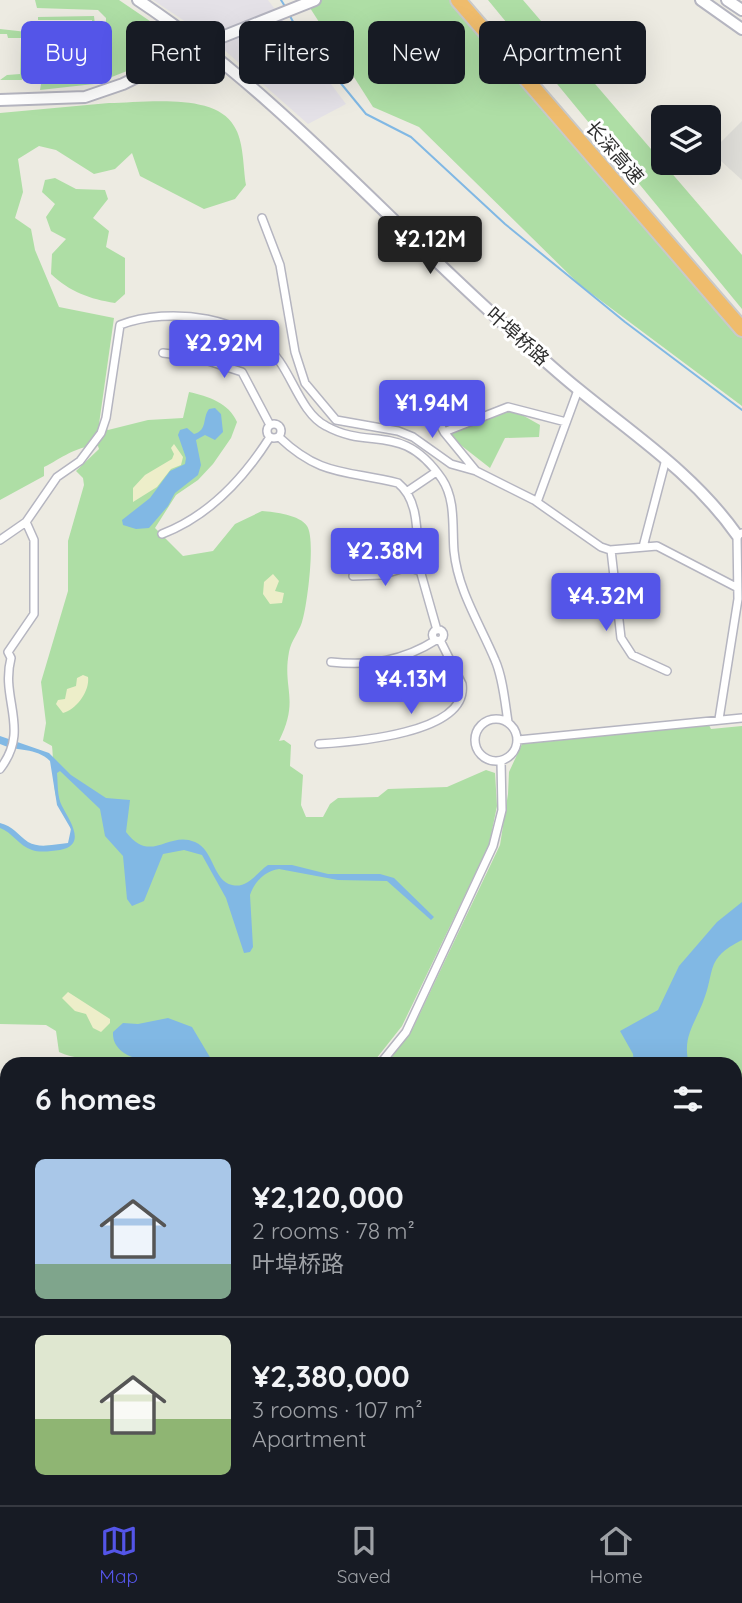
<!DOCTYPE html>
<html lang="en">
<head>
<meta charset="utf-8">
<style>
	body { margin:0; font-family:Quicksand,"Noto Sans SC",sans-serif; background:#20242c; color:#f1f3f6; height:100vh; display:flex; flex-direction:column; font-size:26px; white-space:nowrap }
	* { box-sizing:border-box; margin:0 }
	p { font-size:23px; color:#9ea1a6 }
	.icon { flex:none; width:38px; height:38px; fill:none; stroke:currentColor; stroke-width:2; stroke-linecap:round; stroke-linejoin:round }
	.map { position:relative; flex:1; overflow:hidden }
	.panel { position:absolute; left:0px; top:1057px; width:742px; height:448px; display:flex; flex-direction:column; background:#171b24; border-radius:21px 21px 0 0; box-shadow:0 7px 28px #0002 }
	.panel>* { flex:none }
	.guide { position:absolute; left:21px; top:21px; width:700px; height:63px; display:flex; gap:14px }
	.tools { position:absolute; left:651px; top:105px; display:grid; gap:14px }
	.tools a { display:grid; place-items:center; width:70px; height:70px; border-radius:10px; background:#171b24; box-shadow:0 7px 28px #0002; font-size:35px }
	.price { position:absolute; translate:-50% -60px; padding:0 16px; border-radius:7px; background:#5455e8; color:#fff; font-size:23px; line-height:46px; filter:drop-shadow(0 2px 4px #0008) }
	.price::after { content:''; position:absolute; left:50%; top:42px; width:21px; height:16px; margin-left:-10px; background:inherit; clip-path:polygon(0 0,100% 0,50% 100%) }
	.price.active { background:#222; color:#fff }
	ul { padding:0; list-style:none }
	li { display:flex; align-items:center; gap:21px; height:175px; padding:0 35px }
	li+li { border-top:2px solid #363941 }
	li span { display:grid; place-items:center; flex:none; width:196px; height:140px; border-radius:10px; color:#555 }
	li>.icon { margin-inline-start:auto }
	span .icon { width:84px; height:84px; fill:#fffc; stroke-width:1 }
	li b { font-size:30px }
	h2 { display:flex; justify-content:space-between; align-items:center; height:84px; padding:0 35px; font-size:30px }
	.pill { padding:0 24px; border-radius:10px; background:#171b24; box-shadow:0 7px 28px #0002; font-size:24px; line-height:63px }
	.pill.active { background:#5455e8; color:#fff }
	.tabs { display:flex; justify-content:space-around; align-items:center; height:98px; border-top:2px solid #363941; background:#171b24; font-size:19px; color:#9ea1a6 }
	.tabs a { display:grid; justify-items:center; gap:4px }
	.tabs .active { color:#5455e8 }
	.map>svg:first-child { display:block }
</style>
</head>
<body>
<div class="map">
<svg width="742" height="1505" viewBox="0 0 742 1505">
	<rect width="100%" height="100%" fill="#edebe2"/>
	<path fill="#e4e1e7" d="M153 0H268L346 104 308 124 213 40Z"/>
	<path fill="#aedea5" d="M35 0H119L166 32 172 38 174 49 170 54 94 84 40 90 41 84 84 80 105 73 106 18 98 10 37 8Z
		M305 0H451L742 338V406L580 285 419 127 373 107Z
		M488 0H523L742 255V309Z
		M94 16 99 64 97 69 73 74V63L93 62 92 20H38V17Z
		M0 29 27 32 31 71H25L22 80H0L7 75 20 74 21 38H8L7 34H0Z
		M109 103C143 103 215 92 234 126 244 141 243 167 246 185L235 199 204 209 140 176 132 153 115 169 94 174 56 150 39 146 18 159 23 192 15 218 31 229 35 250 59 307 114 318 99 424 108 430 148 420 183 418 189 392C208 396 229 403 237 422L231 438 213 464 198 480 176 495 155 528 183 556 213 551 235 524 262 511C275 512 300 515 307 526 316 539 307 607 302 622 299 632 291 641 289 652 282 689 300 699 279 741L284 740 291 745 290 766 303 775 301 805 306 817H323L330 804 338 798 378 797 388 789 447 787 486 770 495 773 497 806 489 845 402 1026 372 1064H106C90 1058 73 1059 59 1052L56 1031 46 1025 0 1024V826L31 847 69 844C76 824 64 820 58 803 52 787 54 763 52 746L43 741 46 723 41 682 68 591V541L84 485 83 478 76 471 99 449 98 446C77 445 62 458 44 467V476L0 500V113Z
		M55 178 76 189 105 190 108 199 93 218 109 231 106 247 125 258V294L115 303C90 299 70 292 51 274L52 254 66 239 51 231 46 217 55 204 42 192 45 180Z
		M508 407 540 425 539 437 505 438 490 468 444 432Z
		M709 725 711 729 742 726V1272L735 1282V1064H385L413 1028 500 845 508 794 509 772 522 744Z
		M472 1498H655L658 1505H473Z"/>
	<path fill="#edeec9" d="M174 444 183 457 181 465 171 469 157 487 133 502V488L145 475 172 459 174 454 171 448Z
		M273 574 279 581 275 591 284 593 282 603 270 604 263 594 264 582Z
		M83 675 88 677C90 691 76 710 63 713L56 704 58 700 65 699 67 689 76 686 77 678Z
		M68 992C82 1001 96 1010 110 1019V1023L101 1032 93 1028 86 1014 75 1011 62 998Z"/>
	<path fill="#bce4a2" d="M742 1454V1496L728 1505H673L669 1498H735V1457Z"/>
	<path fill="#deddd8" d="M742 121V180L711 152Z"/>
	<path fill="#81b8e4" d="M215 408 221 414 223 432 215 440 205 435 196 440 201 465 198 475 175 493 168 506 149 528 136 529 123 525 122 520 150 498 170 471 185 464 186 458 178 435 180 430 187 428 194 434C208 430 202 418 209 409Z
		M0 736 49 753 71 775 106 798 130 800 126 832C151 865 168 830 195 842 214 850 213 881 232 885 248 889 257 872 268 865H292L328 874H380L394 878 434 917 431 920 387 881 338 880 279 869C265 871 254 882 250 895L253 947 250 952 244 953 226 898 202 855 184 850 163 854 144 901 132 906 127 899 123 856 105 836 100 809 60 771 57 773C58 784 57 797 62 806 69 820 88 845 60 850 51 851 40 853 32 850 19 846 12 832 0 828V823C13 826 18 835 28 842 40 849 55 844 68 843L71 829 57 805 50 761C36 747 17 752 0 744Z
		M742 902V940C704 959 716 971 703 1002 694 1025 682 1038 689 1064H634L633 1054 620 1031 658 1010 679 966 717 922Z
		M168 1018 192 1027 214 1064C189 1064 111 1070 113 1032L123 1023 138 1024Z"/>
	<g fill="none" stroke-linecap="round" stroke-linejoin="round">
		<path stroke="#81b8e4" stroke-width="2" d="M281 0 286 8
			M290 16 298 31 366 114 411 137 505 224 625 322 742 410"/>
		<defs>
			<path id="street" d="M262 218 280 265 295 352 305 383 336 420 398 431 413 437 451 464 476 471 534 500 601 547 610 550 657 546 736 587
				M163 353 196 357 242 372 270 425
				M421 388 444 432 476 471
				M267 431a7 7 0 1 1 14 0a7 7 0 1 1-14 0Z
				M444 432 508 407 566 422
				M279 437C321 477 346 470 398 483 418 499 417 530 418 554
				M408 491 436 472
				M537 502 578 390
				M162 534C209 516 244 478 270 437
				M0 540 26 522 57 477 80 461 101 433 106 418 120 325C169 306 250 316 280 362 294 382 304 415 326 426 371 451 402 421 442 479 456 500 452 528 454 551 458 591 480 624 495 660 503 678 505 703 508 722
				M643 547 666 459
				M611 550 621 638 632 655 667 671
				M410 562a8 8 0 1 1 16 0a8 8 0 1 1-16 0Z
				M420 570 437 630
				M353 576 381 575 411 566
				M432.5 635a5.5 5.5 0 1 1 11 0a5.5 5.5 0 1 1-11 0Z
				M331 662C370 666 403 661 436 640
				M475 740a21 21 0 1 1 42 0a21 21 0 1 1-42 0Z
				M719 719 738 599 737 535 742 533
				M518 740 742 718
				M319 744C351 742 469 734 462 684L440 640
				M0 769C31 729 0 700 11 658L8 652 34 614V540L26 522
				M380 1064 406 1032 493 846 502 810 501 761
				M0 1416H7
				M666 1498 667 1505
				M284 1505 289 1498"/>
			<path id="secondary" d="M138 0C275 91 384 217 506 326 530 347 553 369 578 389 634 435 694 474 737 535
				M701 0 742 29
				M727 0 742 10
				M0 100 85 97 123 84 202 45 315 0"/>
			<path id="highway" d="M458 0 742 329"/>
		</defs>
		<use href="#street" stroke="#b5b5c0" stroke-width="10"/>
		<use href="#secondary" stroke="#b5b5c0" stroke-width="14"/>
		<use href="#highway" stroke="#c9c9c9" stroke-width="18"/>
		<use href="#street" stroke="#fff" stroke-width="7"/>
		<use href="#secondary" stroke="#fff" stroke-width="10"/>
		<use href="#highway" stroke="#efbc6c" stroke-width="14"/>
	</g>
	<g text-anchor="middle" dominant-baseline="central" stroke-width="6" stroke-linejoin="round" paint-order="stroke">
		<g font-size="19" fill="#2e2e2e" stroke="#fff">
			<text transform="translate(615 152) rotate(49)">长深高速</text>
			<text transform="translate(518 336) rotate(42)">叶埠桥路</text>
		</g>
	</g>
</svg>
<div class="tools">
<a><svg class="icon" aria-label="layers" viewBox="0 0 24 24"><path d="M12 4l9 5-9 5-9-5zM3 14l9 5 9-5"/></svg></a>
</div>
<b class="price active" style="left:430px;top:276px">¥2.12M</b>
<b class="price" style="left:224px;top:380px">¥2.92M</b>
<b class="price" style="left:432px;top:440px">¥1.94M</b>
<b class="price" style="left:385px;top:588px">¥2.38M</b>
<b class="price" style="left:606px;top:633px">¥4.32M</b>
<b class="price" style="left:411px;top:716px">¥4.13M</b>
<div class="guide">
<a class="pill active">Buy</a>
<a class="pill">Rent</a>
<a class="pill">Filters</a>
<a class="pill">New</a>
<a class="pill">Apartment</a>
</div>
<section class="panel">
<h2>6 homes<svg class="icon" aria-label="filters" viewBox="0 0 24 24"><path d="M4 7h16M4 17h16"/><circle cx="9" cy="7" r="2"/><circle cx="15" cy="17" r="2"/></svg></h2>
<ul>
<li><span style="background:linear-gradient(#a9c7e8 75%,#7fa58c 0)"><svg class="icon" aria-label="home" viewBox="0 0 24 24"><path d="M3 11l9-7 9 7M6 9v11h12V9"/></svg></span><div><b>¥2,120,000</b><p>2 rooms · 78 m²</p><p>叶埠桥路</p></div></li>
<li><span style="background:linear-gradient(#dfe7d0 60%,#8fb573 0)"><svg class="icon" aria-label="home" viewBox="0 0 24 24"><path d="M3 11l9-7 9 7M6 9v11h12V9"/></svg></span><div><b>¥2,380,000</b><p>3 rooms · 107 m²</p><p>Apartment</p></div></li>
</ul>
</section>
</div>
<nav class="tabs">
<a class="active"><svg class="icon" aria-label="map" viewBox="0 0 24 24"><path d="M3 6l6-2 6 2 6-2v14l-6 2-6-2-6 2zM9 4v14M15 6v14"/></svg>Map</a>
<a><svg class="icon" aria-label="saved" viewBox="0 0 24 24"><path d="M7 4h10v16l-5-4-5 4z"/></svg>Saved</a>
<a><svg class="icon" aria-label="home" viewBox="0 0 24 24"><path d="M3 11l9-7 9 7M6 9v11h12V9"/></svg>Home</a>
</nav>
</body>
</html>
